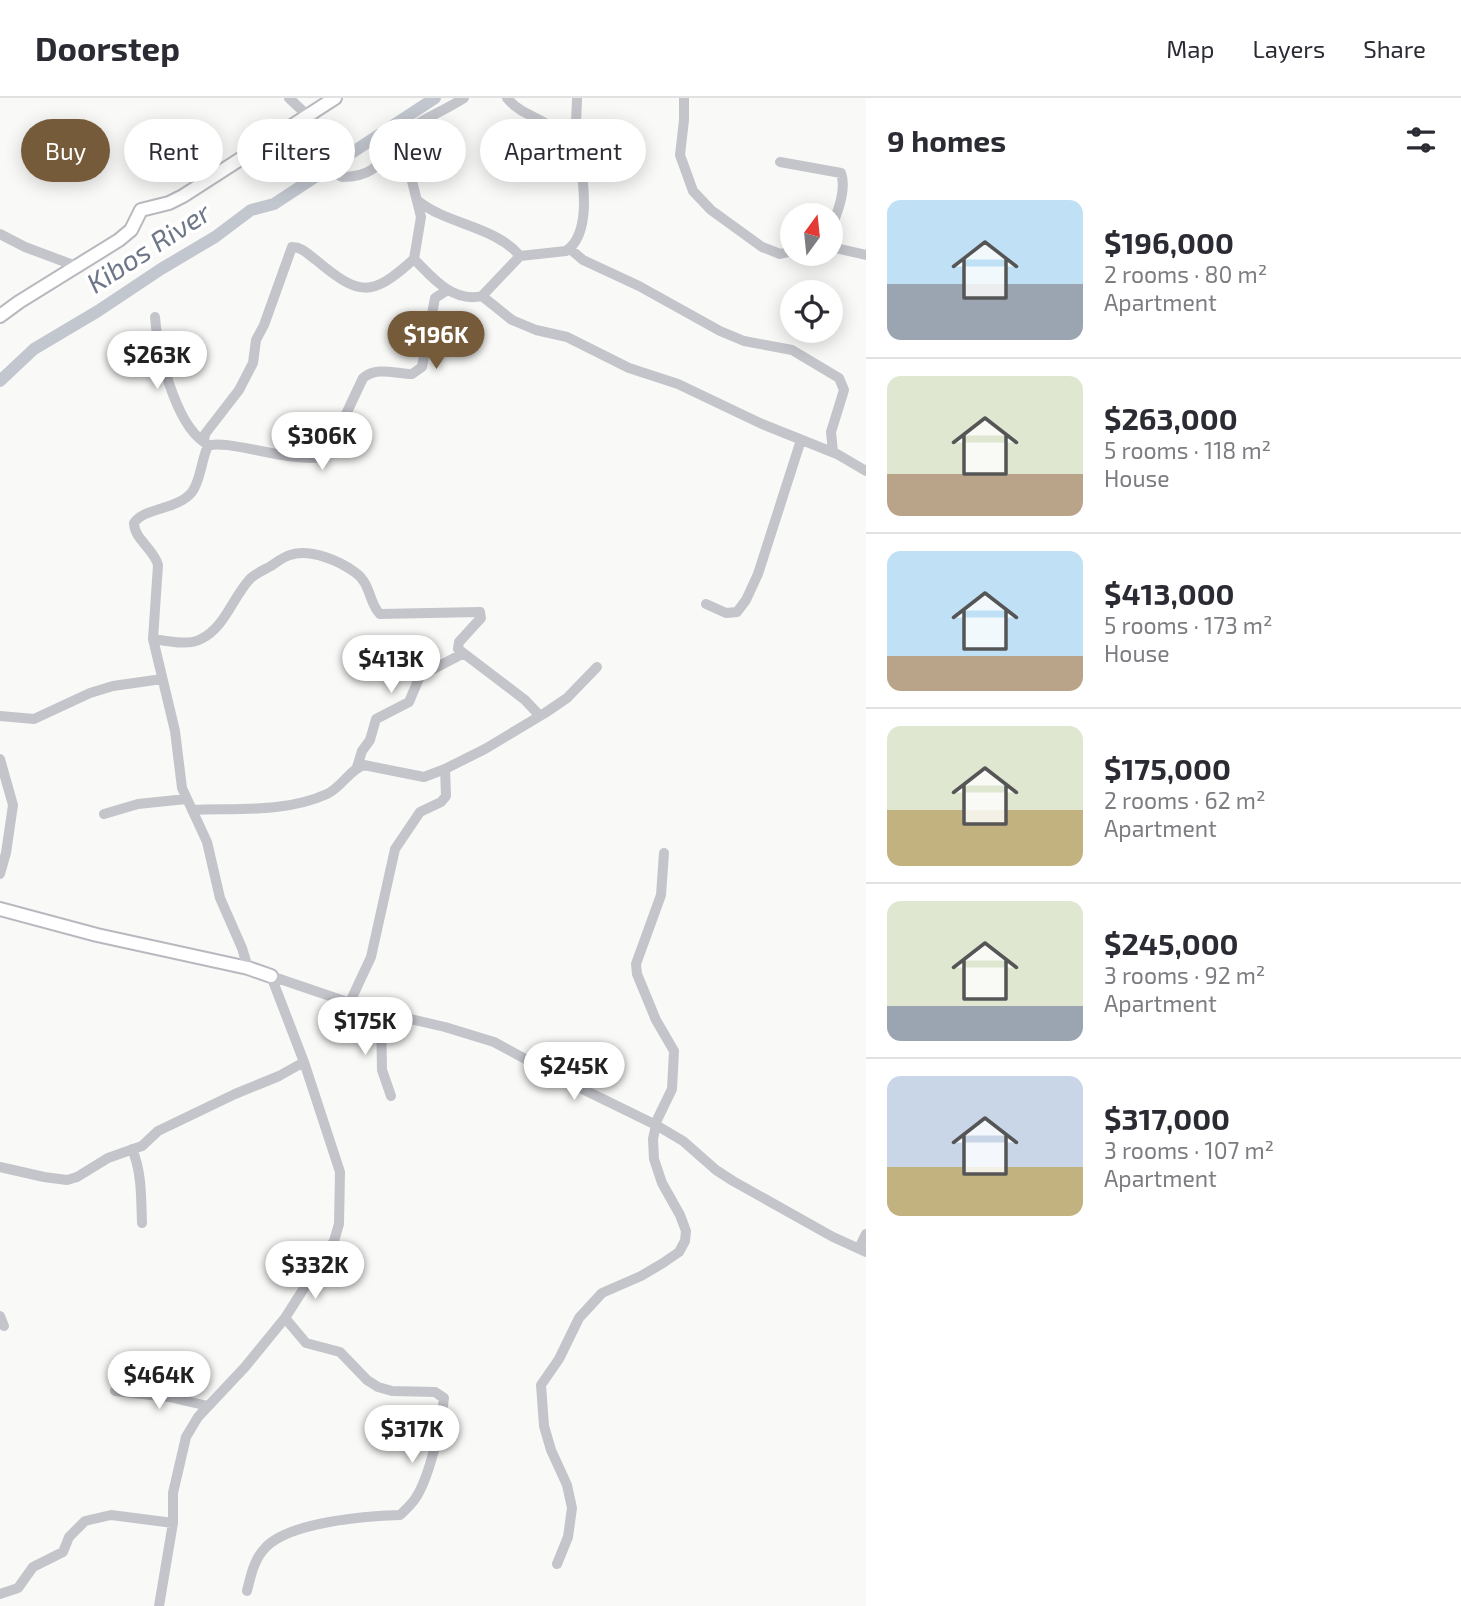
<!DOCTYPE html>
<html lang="en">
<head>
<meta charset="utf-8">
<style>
	body { margin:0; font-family:"Exo 2",sans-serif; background:#f7f7f7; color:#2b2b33; height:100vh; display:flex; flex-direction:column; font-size:26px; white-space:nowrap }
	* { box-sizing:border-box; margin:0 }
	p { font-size:23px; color:#7c7c81 }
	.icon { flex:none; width:38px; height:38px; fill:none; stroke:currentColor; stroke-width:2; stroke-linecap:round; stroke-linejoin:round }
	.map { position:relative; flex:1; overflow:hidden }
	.drawer { display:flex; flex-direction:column; background:#fff; width:595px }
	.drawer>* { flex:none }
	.banner { position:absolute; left:21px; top:21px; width:665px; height:63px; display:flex; gap:14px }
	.needle { width:46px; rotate:15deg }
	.controls { position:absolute; left:780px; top:105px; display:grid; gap:14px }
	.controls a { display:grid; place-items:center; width:63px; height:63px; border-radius:50%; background:#fff; box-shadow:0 4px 18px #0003; font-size:35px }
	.price { position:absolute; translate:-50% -60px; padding:0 16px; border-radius:24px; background:#fff; color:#222; font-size:23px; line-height:46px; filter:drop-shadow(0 2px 4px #0008) }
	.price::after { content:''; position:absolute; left:50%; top:42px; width:21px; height:16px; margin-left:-10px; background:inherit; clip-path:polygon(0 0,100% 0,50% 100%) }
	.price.active { background:#755b39; color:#fff }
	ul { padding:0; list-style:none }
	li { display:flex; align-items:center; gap:21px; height:175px; padding:0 21px }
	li+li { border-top:2px solid #e1e1e2 }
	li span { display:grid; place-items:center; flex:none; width:196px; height:140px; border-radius:14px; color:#555 }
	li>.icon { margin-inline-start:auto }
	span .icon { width:84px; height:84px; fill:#fffc; stroke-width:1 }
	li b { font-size:30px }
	h2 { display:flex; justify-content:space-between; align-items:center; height:84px; padding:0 21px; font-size:30px }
	.pill { padding:0 24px; border-radius:32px; background:#fff; box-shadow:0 4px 18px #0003; font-size:24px; line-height:63px }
	.pill.active { background:#755b39; color:#fff }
	header { display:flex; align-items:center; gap:42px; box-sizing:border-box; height:98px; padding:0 35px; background:#fff; border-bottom:2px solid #e1e1e2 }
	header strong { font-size:33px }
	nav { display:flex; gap:38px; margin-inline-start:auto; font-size:24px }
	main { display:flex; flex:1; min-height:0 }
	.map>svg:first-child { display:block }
</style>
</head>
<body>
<header>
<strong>Doorstep</strong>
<nav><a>Map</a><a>Layers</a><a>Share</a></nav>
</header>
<main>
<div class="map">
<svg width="866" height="1508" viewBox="0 0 866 1508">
	<rect width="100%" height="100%" fill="#f9f9f8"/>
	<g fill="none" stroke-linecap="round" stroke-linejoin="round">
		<path stroke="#c2c6ce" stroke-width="12" d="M0 283 34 251 98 213 161 171 215 139 251 112 274 106 435 0"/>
		<defs>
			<path id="major" d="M0 218 19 204 119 142 131 132 141 112 169 105 183 98 335 0
				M0 811 97 837 248 870 271 878"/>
		</defs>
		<use href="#major" stroke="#b8b9bf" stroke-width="16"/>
		<path stroke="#c4c5cb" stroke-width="10" d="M289 0 322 31C323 51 319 69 342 79 388 79 380 49 411 30 427 19 447 11 464 0
			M507 0C521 17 538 18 554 31L576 27
			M684 0V22L680 57 693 93 711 112 762 149 780 156 793 153
			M386 57 403 68 412 83 421 119 414 161C432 179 452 205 482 198L520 158 566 153C598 132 578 59 576 27 576 18 577 9 577 0
			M780 64 841 75C847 92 837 115 831 131
			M418 103C448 127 495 128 520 158
			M0 136 25 149 76 168
			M831 149 866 157
			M570 151 583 162 639 188 720 233 744 243 792 252 839 280 844 292 831 334 833 354
			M482 198 512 222 536 232 567 239 629 270 678 286 762 326 837 356 866 373
			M155 219C157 251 175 325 204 344
			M208 348C224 340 291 365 321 359L331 348 363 280C377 268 396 276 412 276L422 269 435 200 446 193
			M706 506 726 515 737 514 746 502 758 476 801 342
			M153 541C167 543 189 548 201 541 225 529 232 501 249 482 254 476 264 472 271 468 277 464 283 459 290 457 310 450 340 463 356 475 371 486 369 506 380 516L480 514 481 520 459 544 458 551 525 602 540 618
			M0 618 34 621 90 595 113 588 162 581
			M0 661 13 707 6 755 0 776
			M357 669 362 653 370 642 376 621 409 604 420 578 462 556
			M192 712C237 710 285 715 327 696 342 689 349 672 364 667L424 679 445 671 485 651 545 615 567 600 597 569
			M104 716 138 706 186 701
			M248 870 242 850 220 800 207 744 182 690 175 633 153 541 158 467C154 451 134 441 134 425 145 409 178 412 192 394 201 382 201 362 208 348L204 344 205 336 239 292 253 265 256 242 264 227 292 149C302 149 308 156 316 162 359 198 371 200 414 161
			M271 878 371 912 445 929 494 944 564 982 656 1027 683 1043 716 1072 733 1083 833 1139 866 1154
			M350 904 371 859 395 751 420 714 441 704 446 698 445 671
			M381 914 382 972 391 998
			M132 1051C142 1074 141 1100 142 1125
			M0 1069 44 1079 67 1082 77 1079 108 1060 142 1048 158 1033 235 996 279 978 304 964
			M859 1150 866 1136
			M0 1218 4 1228
			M115 1293 169 1299 208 1308
			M557 1466 568 1439 572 1410 567 1387 551 1352 544 1328 541 1287 559 1261 579 1220 602 1195 641 1178 663 1165 679 1154 685 1143 686 1133 680 1117 662 1085 654 1061 653 1041 657 1022 672 991 674 953 656 922 637 876 636 866 661 797 664 755
			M247 1493C251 1477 254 1461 266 1449 290 1424 366 1418 400 1417 405 1412 411 1407 415 1401 430 1379 441 1326 444 1300L435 1294 392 1293 378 1289 367 1282 340 1254 306 1245 285 1220
			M0 1496 18 1490 33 1469 63 1454 69 1439 85 1423 111 1417 173 1425
			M159 1508 173 1425V1395L186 1339 198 1319 245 1269 285 1220 334 1143 339 1126 340 1074 304 964 271 878"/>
		<use href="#major" stroke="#fff" stroke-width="12"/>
	</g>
	<g text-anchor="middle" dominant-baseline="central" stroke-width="7" stroke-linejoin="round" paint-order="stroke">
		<g font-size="28" font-style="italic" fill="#6e7787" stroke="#fff">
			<text transform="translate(148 149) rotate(-33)">Kibos River</text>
		</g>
	</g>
</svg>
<div class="controls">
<a><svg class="needle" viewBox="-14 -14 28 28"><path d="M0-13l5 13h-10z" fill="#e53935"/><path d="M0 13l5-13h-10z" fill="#7c7c81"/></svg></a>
<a><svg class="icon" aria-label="locate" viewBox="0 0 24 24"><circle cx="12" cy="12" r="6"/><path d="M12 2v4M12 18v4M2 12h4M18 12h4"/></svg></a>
</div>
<b class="price active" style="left:436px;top:273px">$196K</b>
<b class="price" style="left:157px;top:293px">$263K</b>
<b class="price" style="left:322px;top:374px">$306K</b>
<b class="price" style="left:391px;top:597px">$413K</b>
<b class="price" style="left:365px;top:959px">$175K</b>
<b class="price" style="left:574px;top:1004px">$245K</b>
<b class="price" style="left:315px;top:1203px">$332K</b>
<b class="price" style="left:159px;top:1313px">$464K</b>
<b class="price" style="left:412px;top:1367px">$317K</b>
<div class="banner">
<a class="pill active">Buy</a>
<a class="pill">Rent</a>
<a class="pill">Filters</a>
<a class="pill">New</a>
<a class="pill">Apartment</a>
</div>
</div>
<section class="drawer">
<h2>9 homes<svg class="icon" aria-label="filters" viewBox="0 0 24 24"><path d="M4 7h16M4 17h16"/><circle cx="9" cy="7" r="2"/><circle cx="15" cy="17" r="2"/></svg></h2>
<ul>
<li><span style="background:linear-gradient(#bfe0f5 60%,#9aa5b1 0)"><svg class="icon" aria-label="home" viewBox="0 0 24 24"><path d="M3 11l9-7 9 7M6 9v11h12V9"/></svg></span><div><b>$196,000</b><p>2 rooms · 80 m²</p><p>Apartment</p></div></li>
<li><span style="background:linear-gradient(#dfe7d0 70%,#b9a48a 0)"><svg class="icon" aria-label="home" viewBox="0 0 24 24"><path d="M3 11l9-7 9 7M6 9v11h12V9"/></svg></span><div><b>$263,000</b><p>5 rooms · 118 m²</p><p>House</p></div></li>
<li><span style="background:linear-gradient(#bfe0f5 75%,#b9a48a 0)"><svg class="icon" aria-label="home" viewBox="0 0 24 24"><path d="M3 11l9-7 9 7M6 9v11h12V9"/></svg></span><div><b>$413,000</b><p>5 rooms · 173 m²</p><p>House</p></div></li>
<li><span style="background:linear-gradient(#dfe7d0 60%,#c2b280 0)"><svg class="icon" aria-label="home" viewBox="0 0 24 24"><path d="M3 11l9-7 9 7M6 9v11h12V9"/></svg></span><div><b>$175,000</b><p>2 rooms · 62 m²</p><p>Apartment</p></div></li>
<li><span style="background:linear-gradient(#dfe7d0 75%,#9aa5b1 0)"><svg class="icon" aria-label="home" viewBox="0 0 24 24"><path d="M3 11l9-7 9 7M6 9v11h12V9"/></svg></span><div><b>$245,000</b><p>3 rooms · 92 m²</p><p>Apartment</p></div></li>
<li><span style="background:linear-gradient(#c9d6e8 65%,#c2b280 0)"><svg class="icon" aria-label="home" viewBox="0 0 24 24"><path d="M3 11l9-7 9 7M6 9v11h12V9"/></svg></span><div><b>$317,000</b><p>3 rooms · 107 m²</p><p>Apartment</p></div></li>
</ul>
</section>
</main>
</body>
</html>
